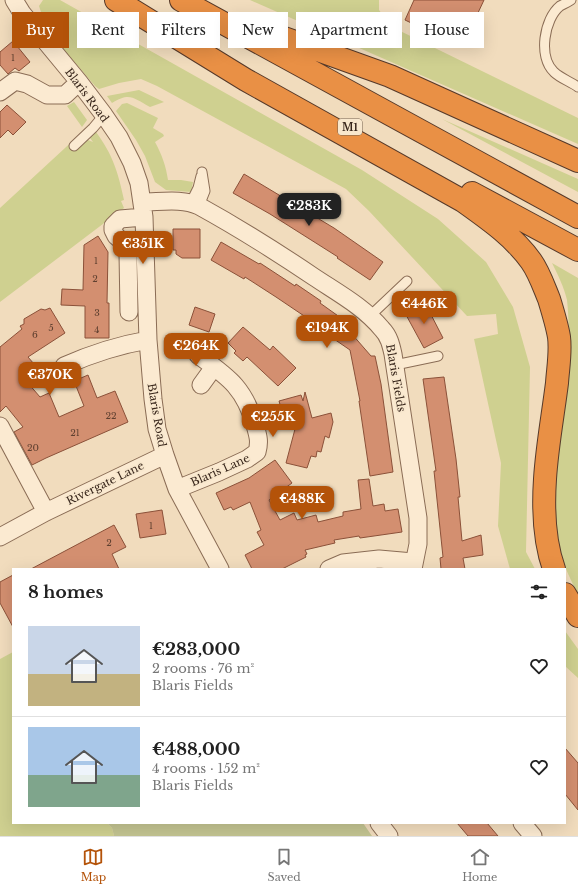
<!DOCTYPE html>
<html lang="en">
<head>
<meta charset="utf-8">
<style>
	body { margin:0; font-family:"Libre Baskerville",serif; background:#f6f6f6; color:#222; height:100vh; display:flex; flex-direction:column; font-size:15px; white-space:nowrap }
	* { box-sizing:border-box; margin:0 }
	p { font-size:13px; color:#767676 }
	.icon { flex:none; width:22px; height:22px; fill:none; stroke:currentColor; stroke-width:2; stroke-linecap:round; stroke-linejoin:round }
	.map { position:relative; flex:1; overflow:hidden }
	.details { position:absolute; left:12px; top:568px; width:554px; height:256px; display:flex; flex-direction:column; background:#fff; border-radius:0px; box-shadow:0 4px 16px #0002 }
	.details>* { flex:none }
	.top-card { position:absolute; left:12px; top:12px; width:554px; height:36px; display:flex; gap:8px }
	.price { position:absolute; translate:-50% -34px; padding:0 9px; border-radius:8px; background:#b45309; color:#fff; font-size:13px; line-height:26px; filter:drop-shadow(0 1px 2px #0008) }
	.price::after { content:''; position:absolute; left:50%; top:24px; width:12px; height:9px; margin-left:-6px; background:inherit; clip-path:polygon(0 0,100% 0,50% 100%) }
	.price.selected { background:#222; color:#fff }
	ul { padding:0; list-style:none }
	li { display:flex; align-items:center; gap:12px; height:100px; padding:0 16px }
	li+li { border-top:1px solid #e0e0e0 }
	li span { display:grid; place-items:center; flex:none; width:112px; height:80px; border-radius:0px; color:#555 }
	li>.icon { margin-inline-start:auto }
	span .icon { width:48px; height:48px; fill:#fffc; stroke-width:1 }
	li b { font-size:17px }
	h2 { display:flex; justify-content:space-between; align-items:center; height:48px; padding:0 16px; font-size:17px }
	.pill { padding:0 14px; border-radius:0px; background:#fff; box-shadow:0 4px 16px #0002; font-size:14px; line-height:36px }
	.pill.selected { background:#b45309; color:#fff }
	.dock { display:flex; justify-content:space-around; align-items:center; height:56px; border-top:1px solid #e0e0e0; background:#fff; font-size:11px; color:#767676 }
	.dock a { display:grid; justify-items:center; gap:2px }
	.dock .selected { color:#b45309 }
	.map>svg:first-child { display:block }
</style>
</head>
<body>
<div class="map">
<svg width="578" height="836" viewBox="0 0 578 836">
	<rect width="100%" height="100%" fill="#f1dcbd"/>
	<path fill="#cfd090" d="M43 0H60L362 170 438 219 486 262 513 307 530 367 526 552 535 569H510L498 526 501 463 474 339 498 334 496 314 467 316 369 211 346 189 157 86 141 79 119 83 99 89 95 86 53 37 44 21 39 6Z
		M250 0H379V10L392 27 578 118V144Z
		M139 90 164 102 150 107C133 98 130 92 112 103L107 96Z
		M74 102 87 120 82 127 67 106Z
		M127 103 158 118 153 128 163 134 164 136 155 142C162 155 166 166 168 180H181L193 182 191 192 166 190 155 182 145 156 136 140 116 111 122 104Z
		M442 119 578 179V192Z
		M96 132C113 155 118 172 124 200L121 201 124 208 0 302V208L78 136 93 142 90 138Z
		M552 263 578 278V593C525 507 578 394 567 300 564 287 558 275 552 263Z
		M565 631 578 649V678L565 666Z
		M13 652V823H107L112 828 114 836H0V659Z"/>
	<path fill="#c3c491" d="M107 823H363L372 836H114L112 828Z"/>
	<path fill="#d38f70" stroke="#8b5139" d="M414 0H484L462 47 405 20Z
		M13 41 30 62 19 71 15 68 8 74 0 65V52Z
		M7 105 26 122 13 135 8 130 0 138V112Z
		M244 174 334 228 383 262 370 280 337 258 338 257 270 214 233 193Z
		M173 229H200V258H182L176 254V250H173Z
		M98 236 108 252 107 303H109V338H85V306L61 305 62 289 83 290 84 245Z
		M221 242 259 264 260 263 295 286 296 284 321 301 320 303 355 328 351 333 371 356H375L381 384 393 472 370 476 359 401H360L350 350 318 328 319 326 276 297 245 277 244 279 211 260Z
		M425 303 443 338 424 348 405 313Z
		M195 307 215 314 209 332 189 325Z
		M50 308 65 333 28 357 34 364 21 375 40 397 49 393 59 417 84 406 74 381 88 375 97 398 115 391 128 422 46 458 32 465 14 432 23 427 6 406 0 412V347L22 329 20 326 24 324V319L41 309 45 310Z
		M243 327 270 350 273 346 296 368 278 386 247 357 243 361 234 353 236 351 228 343Z
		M444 377 456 459 460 497H458L462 541 481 535 483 555 463 558 465 569H441L440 558 443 557 434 471H436L423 379Z
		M305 392 312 418 331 413 333 422 329 438 325 436 321 452 317 451 316 457 311 456 307 468 286 463 299 414 284 418 279 401 301 395 303 401Z
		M275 460 292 483 269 500 280 520 294 513 297 520 316 515 318 522 343 516V512L361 509 358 480 369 479 373 506 384 504 385 511 398 509 402 532 360 538 359 536 334 540 335 543 305 550 307 554 305 555 306 557 282 569H252L245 555 264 545 257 532 261 530 250 502 233 510 231 507 224 510 216 493 249 478Z
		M162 510 166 534 140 538 136 514Z
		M114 525 126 547 112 554 119 569H31Z
		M13 575V627L0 603V582Z
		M565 748 578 763V810L565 794Z
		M457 823H487L498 836H468Z"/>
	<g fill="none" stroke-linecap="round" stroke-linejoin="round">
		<defs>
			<path id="service" d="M571 0C568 2 564 4 560 6 544 19 538 57 554 72 560 78 571 82 578 87
				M74 146 93 128 104 115
				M191 202 198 188 201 176
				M199 206 205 191 202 172
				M370 316 407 281
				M395 365 438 356"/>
			<path id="minor" d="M14 0 22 13 79 82 104 115 119 137 132 163 139 183 144 217 148 340 153 399 157 429 165 455 177 489 220 569
				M0 92 15 81 27 84 47 95H65L79 82
				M142 202C161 202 182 198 199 206 239 228 277 252 314 277 338 293 364 307 382 329 389 336 391 345 393 354L418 518V544L413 569
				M129 312 128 253 123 242 116 236 113 230V226L120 219 144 217
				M64 366C91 354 119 345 148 340
				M201 385 214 367
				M0 426 46 512
				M177 489 219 472 247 459 257 452C260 441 258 436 255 425 244 387 228 377 198 355
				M0 537 46 512 165 455
				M329 569 343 563 379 559 413 562
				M379 823 389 836
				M522 823 533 836"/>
			<path id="motorway" d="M116 0 246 80 463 201C488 219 513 236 531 261 539 272 544 287 549 299 553 312 557 325 559 337 561 352 558 368 557 383 553 415 547 447 545 479 543 509 544 541 554 569
				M181 0 578 217
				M248 25 390 76 578 161
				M472 193 578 250
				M565 594 578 616"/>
		</defs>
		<use href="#service" stroke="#8a6c55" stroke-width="11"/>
		<use href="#minor" stroke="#8a6c55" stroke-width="19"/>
		<use href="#motorway" stroke="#573a2a" stroke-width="24"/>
		<use href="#service" stroke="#fbead1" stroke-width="9"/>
		<use href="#minor" stroke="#fbead1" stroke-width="17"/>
		<use href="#motorway" stroke="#e99045" stroke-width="22"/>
	</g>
	<g text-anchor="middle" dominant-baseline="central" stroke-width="3.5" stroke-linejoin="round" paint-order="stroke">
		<g font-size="9" fill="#5f4030">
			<text x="13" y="57">1</text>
			<text x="96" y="260">1</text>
			<text x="95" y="278">2</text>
			<text x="97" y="312">3</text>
			<text x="51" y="327">5</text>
			<text x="97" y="329">4</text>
			<text x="35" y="334">6</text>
			<text x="111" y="415">22</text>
			<text x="75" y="432">21</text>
			<text x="33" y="447">20</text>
			<text x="151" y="525">1</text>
			<text x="109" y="542">2</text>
		</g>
		<rect fill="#f8e7cd" stroke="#726050" stroke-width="1" x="338" y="119" width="24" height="16" rx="3"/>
		<g font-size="10" font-weight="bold" fill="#38261b">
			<text x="350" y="127">M1</text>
		</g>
		<g font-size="11" fill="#38261b" stroke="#f8e7cd">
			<text transform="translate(87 95) rotate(53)">Blaris Road</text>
			<text transform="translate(396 378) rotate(80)">Blaris Fields</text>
			<text transform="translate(157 415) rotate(80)">Blaris Road</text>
			<text transform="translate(220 470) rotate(-24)">Blaris Lane</text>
			<text transform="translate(105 483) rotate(-26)">Rivergate Lane</text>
		</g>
	</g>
</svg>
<b class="price selected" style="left:309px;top:227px">€283K</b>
<b class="price" style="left:143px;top:265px">€351K</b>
<b class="price" style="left:424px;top:325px">€446K</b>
<b class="price" style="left:327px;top:349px">€194K</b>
<b class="price" style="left:196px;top:367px">€264K</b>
<b class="price" style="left:50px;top:396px">€370K</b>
<b class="price" style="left:273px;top:438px">€255K</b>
<b class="price" style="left:302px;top:520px">€488K</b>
<div class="top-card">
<a class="pill selected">Buy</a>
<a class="pill">Rent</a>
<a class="pill">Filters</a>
<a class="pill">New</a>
<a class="pill">Apartment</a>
<a class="pill">House</a>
</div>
<section class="details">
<h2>8 homes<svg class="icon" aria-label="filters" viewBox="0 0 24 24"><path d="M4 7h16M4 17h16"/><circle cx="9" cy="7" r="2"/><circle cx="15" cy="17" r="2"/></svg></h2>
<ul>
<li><span style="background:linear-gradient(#c9d6e8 60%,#c2b280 0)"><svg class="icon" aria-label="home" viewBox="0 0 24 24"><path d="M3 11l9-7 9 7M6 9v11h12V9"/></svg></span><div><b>€283,000</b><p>2 rooms · 76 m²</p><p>Blaris Fields</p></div><svg class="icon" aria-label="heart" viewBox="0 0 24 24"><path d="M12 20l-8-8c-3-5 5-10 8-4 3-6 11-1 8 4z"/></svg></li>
<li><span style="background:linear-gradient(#a9c7e8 60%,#7fa58c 0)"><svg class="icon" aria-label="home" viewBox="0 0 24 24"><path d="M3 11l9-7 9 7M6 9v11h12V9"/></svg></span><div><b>€488,000</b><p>4 rooms · 152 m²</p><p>Blaris Fields</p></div><svg class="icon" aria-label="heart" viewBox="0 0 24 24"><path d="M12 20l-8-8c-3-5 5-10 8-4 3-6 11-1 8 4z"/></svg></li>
</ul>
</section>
</div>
<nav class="dock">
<a class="selected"><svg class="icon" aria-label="map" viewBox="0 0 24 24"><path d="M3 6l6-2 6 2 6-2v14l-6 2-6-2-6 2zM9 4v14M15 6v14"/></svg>Map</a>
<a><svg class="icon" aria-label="saved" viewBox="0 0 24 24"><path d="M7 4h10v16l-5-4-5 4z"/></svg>Saved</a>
<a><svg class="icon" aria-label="home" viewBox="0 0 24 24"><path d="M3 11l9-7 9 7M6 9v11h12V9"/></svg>Home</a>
</nav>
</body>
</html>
